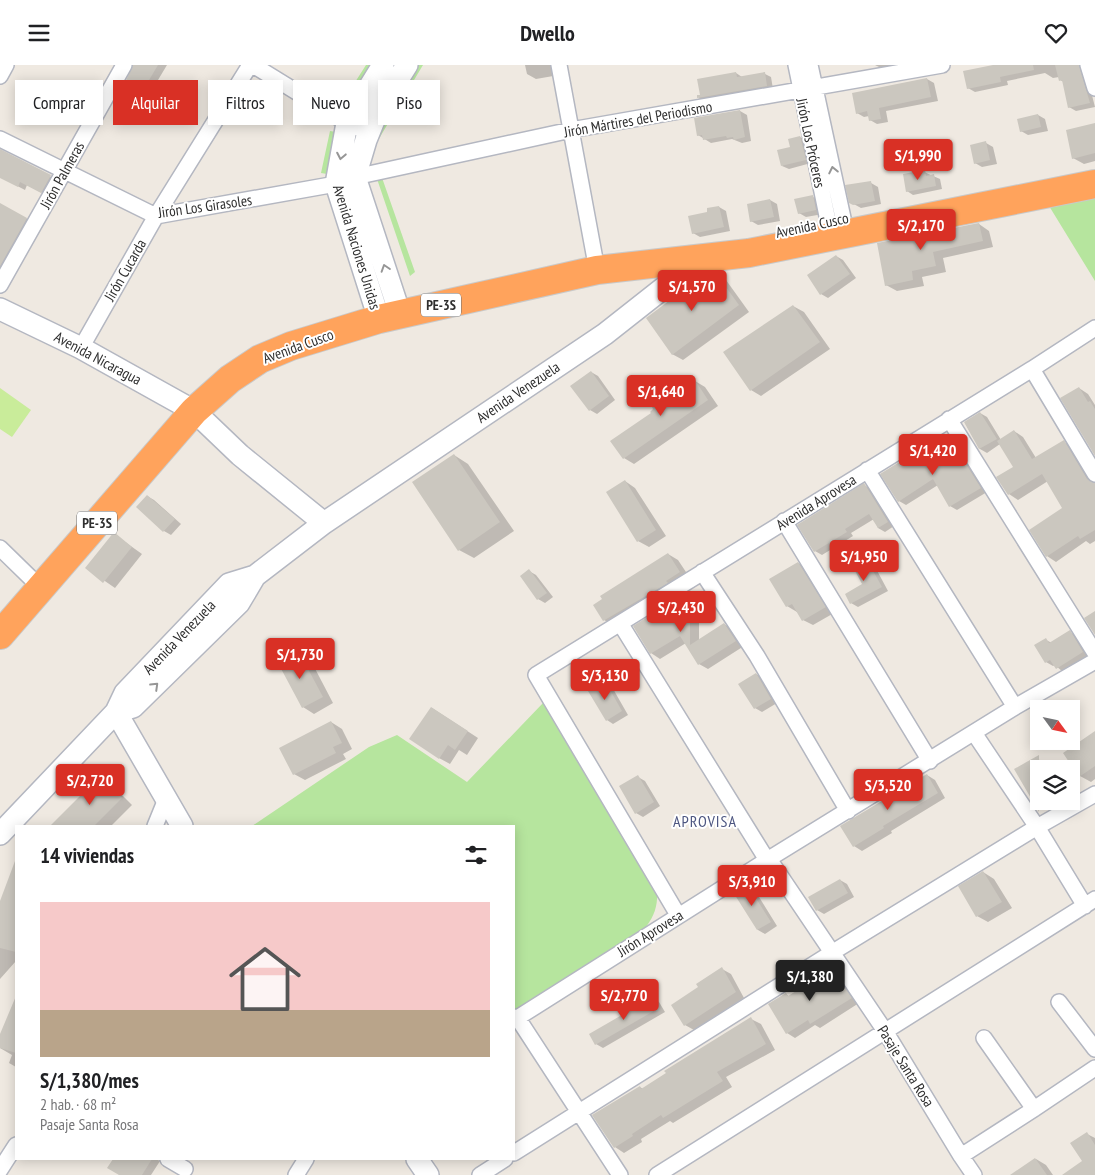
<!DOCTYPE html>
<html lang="es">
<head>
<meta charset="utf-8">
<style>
	body { margin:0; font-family:"PT Sans Narrow",sans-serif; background:#f6f6f6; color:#202124; height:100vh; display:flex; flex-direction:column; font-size:19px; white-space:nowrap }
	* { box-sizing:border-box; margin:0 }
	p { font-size:16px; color:#757577 }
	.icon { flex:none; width:28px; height:28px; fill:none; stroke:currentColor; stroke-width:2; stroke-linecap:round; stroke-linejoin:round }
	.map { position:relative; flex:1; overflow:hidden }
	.drawer { position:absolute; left:15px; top:760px; width:500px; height:335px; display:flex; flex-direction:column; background:#fff; border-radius:0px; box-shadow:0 2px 12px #0003 }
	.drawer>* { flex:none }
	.banner { position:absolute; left:15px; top:15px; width:500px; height:45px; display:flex; gap:10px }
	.needle { width:32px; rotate:123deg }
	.tools { position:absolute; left:1030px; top:635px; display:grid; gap:10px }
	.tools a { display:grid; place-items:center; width:50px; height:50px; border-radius:0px; background:#fff; box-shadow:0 2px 12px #0003; font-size:25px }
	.price { position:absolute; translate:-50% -42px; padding:0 11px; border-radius:5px; background:#d93025; color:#fff; font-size:16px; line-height:32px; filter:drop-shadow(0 1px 2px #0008) }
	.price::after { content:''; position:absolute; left:50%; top:30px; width:15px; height:11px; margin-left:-8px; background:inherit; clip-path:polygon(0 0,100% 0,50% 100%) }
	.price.on { background:#222; color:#fff }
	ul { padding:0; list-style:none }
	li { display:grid; align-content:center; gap:10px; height:265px; padding:0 25px }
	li+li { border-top:1px solid #e0e0e0 }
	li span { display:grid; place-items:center; height:155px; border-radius:0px; color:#555 }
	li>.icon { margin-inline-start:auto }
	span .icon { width:90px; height:90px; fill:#fffc; stroke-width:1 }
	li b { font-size:21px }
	h2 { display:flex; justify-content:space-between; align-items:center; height:60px; padding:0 25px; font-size:21px }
	.pill { padding:0 18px; border-radius:0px; background:#fff; box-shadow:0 2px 12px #0003; font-size:18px; line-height:45px }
	.pill.on { background:#d93025; color:#fff }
	header { display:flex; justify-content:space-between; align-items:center; height:65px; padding:0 25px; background:#fff; font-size:22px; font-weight:600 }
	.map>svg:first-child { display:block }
</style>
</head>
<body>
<header><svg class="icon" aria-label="menu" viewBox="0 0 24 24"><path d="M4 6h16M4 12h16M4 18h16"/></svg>Dwello<svg class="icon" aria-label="heart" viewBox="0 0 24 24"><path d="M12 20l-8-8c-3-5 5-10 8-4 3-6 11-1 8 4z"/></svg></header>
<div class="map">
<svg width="1095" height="1110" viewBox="0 0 1095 1110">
	<rect width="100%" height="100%" fill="#efe9e1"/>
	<path fill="#b6e59e" d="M366 0H376L360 26 352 22Z
		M418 0H423L368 92 365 90Z
		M330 66 336 67 327 109 321 108Z
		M380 107 415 207 410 211 375 108Z
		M1095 127V216L1046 136Z
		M543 638 657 822C658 838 656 849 646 862L514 947V761H252L369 682 397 670 467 717Z"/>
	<path fill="#c9ec9a" d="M0 323 31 345 12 372 0 364Z"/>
	<path fill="#0003" d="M134 0H167L146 35 124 21Z
		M525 0H558L559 10 536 14 527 9Z
		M875 0H901L881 3Z
		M1000 0H1088L1086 7 1095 42 1076 46 1069 42 1064 17 1060 15 1059 12 1053 13 1045 8 1007 16 1008 20 975 27 968 23Z
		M736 8 742 12 765 9 771 12 773 24 705 36 698 33Z
		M927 14 934 18 938 36 886 46 888 57 877 59 870 55 869 51 864 52 857 48Z
		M740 46 747 50 751 76 742 78 732 74 711 78 698 70Z
		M1038 50 1045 54 1048 66 1028 70 1021 66Z
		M1095 59V96L1084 99 1073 93Z
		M800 72 806 75 811 98 789 104 782 101Z
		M986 78 993 82 997 99 982 102 975 98Z
		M0 85 57 115 48 131 27 120 25 125 0 112Z
		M924 107 940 114 942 124 913 130 907 126Z
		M871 118 878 122 881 139 861 143 850 137Z
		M813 132 820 136 823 149 806 152 799 148Z
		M770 135 777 139 780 156 758 160 751 156Z
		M0 140 33 157 0 216Z
		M719 142 726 146 730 166 700 172 693 168 709 148Z
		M979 159 989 166 993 182 943 193 946 207 922 212 924 221 897 226 886 220 878 179Z
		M836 191 843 195 856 213 828 233 821 229Z
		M715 209 726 215 749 247 683 295 672 289Z
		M793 241 804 247 830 284 761 331 751 325Z
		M591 307 598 311 615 335 597 349 590 345Z
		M695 316 705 322 718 341 634 399 624 393 653 349 666 334 677 318 685 322Z
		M1079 323 1088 329 1095 340V390Z
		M980 348 987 352 1001 375 1014 366 1023 372 1036 393 1064 377 1073 382 1095 418V476L1090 479 1086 476 1056 497 1047 491 1064 444 1048 416 1018 435 1009 429 1015 402 1000 379 987 388 980 384 965 358Z
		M952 379 959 383 987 427 957 445 950 441 938 420 906 440 899 436 914 389 921 393 923 396Z
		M454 390 468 399 514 466 474 493 459 485Z
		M625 416 635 423 666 471 649 482 638 476Z
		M864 420 871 424 894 461 885 467 878 463 874 454 851 468 853 471 822 490 815 486Z
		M147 431 154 435 181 459 171 470 164 466 138 442Z
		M114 469 142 489 115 523 86 503Z
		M668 489 678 495 690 513 615 561 604 555Z
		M866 494 873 498 888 526 858 542 851 538 864 520Z
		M798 498 808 504 834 548 813 560 803 555 798 546 797 547 787 541Z
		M529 506 536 510 553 532 545 538 538 534Z
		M678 535 688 540 699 556V576L724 559 733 565 744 581 708 604 699 599 686 578 660 594 651 588 635 562Z
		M1070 567 1077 571 1089 591 1063 607 1055 600 1053 601 1046 597V575L1052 578Z
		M299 588 310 594 333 638 314 649 303 642Z
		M756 609 763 613 777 638 762 647 755 643 740 619Z
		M605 618 612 622 628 650 613 659 607 655Z
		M432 643 478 673 467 690 459 685 450 699 439 693Z
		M331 657 342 664 352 684 343 689 346 694 305 715 294 709Z
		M1095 668V714L1091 717 1080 711Z
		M1036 693 1047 699 1050 704H1039V736H1056L1045 743 1034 736Z
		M927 710 935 715 945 733 891 766 892 768 862 786 854 781Z
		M638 712 645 716 660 741 643 752 636 748Z
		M100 713 111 719 132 740 111 761H52Z
		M12 807 16 809V896L0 914V840Z
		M983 807 994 814 1012 843 988 857 977 851Z
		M840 815 847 819 854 832 824 849 817 845Z
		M747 820 754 824 777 861 765 869 758 865 735 828Z
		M722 904 731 909 744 933 694 965 685 960 700 923Z
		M832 906 841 911 859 938 820 963 815 960 795 973 787 968 786 929 790 932Z
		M653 933 659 937 665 947 603 983 596 979Z
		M16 934V1002L9 998 12 990 0 983V972Z
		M751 954 761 959 775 985 726 1012 732 1022 673 1058 670 1056 641 1074 642 1077 624 1088 615 1082 640 1022 643 1024Z
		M1087 1069 1095 1073V1110H1064L1084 1097Z
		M115 1094H156L160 1096 151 1110H121L109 1103Z
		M1036 1094 1046 1100 1053 1110H1012Z"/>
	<path fill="#cbc7bf" d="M133 0H158L139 32 123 22Z
		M993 0H1033L1034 5 1000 12 1001 17 967 24 963 6Z
		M1055 0H1079L1090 38 1068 43 1062 15 1059 16Z
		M736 7 737 12 765 7 767 21 697 33V30H700L697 14Z
		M927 13 931 32 879 43 881 54 869 56 867 46 856 49 852 28Z
		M740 45 745 72 734 75 733 72 727 73 726 71 703 75 702 70 697 71 694 53Z
		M1038 49 1041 62 1020 67 1017 54Z
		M1095 58V88L1072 94 1066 65Z
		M800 71 806 95 781 101 777 85 790 82 788 74Z
		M986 76 990 95 974 99 970 80Z
		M0 84 51 110 41 128 20 117 18 122 0 113Z
		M925 105 926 111 934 109 936 121 906 127 903 109Z
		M871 116 875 136 853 140 849 138 845 120Z
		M813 130 816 145 798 149 794 134Z
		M770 134 774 152 750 157 747 139Z
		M0 138 27 153 0 201Z
		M719 141 724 162 692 169 688 151 707 147V143Z
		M979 158 983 176 933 187 936 201 912 206 913 215 885 221 877 178Z
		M836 190 850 209 820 230 807 210Z
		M715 207 739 240 672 290 646 253 705 209Z
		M793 240 820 277 750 326 723 287Z
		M591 306 609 331 589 346 570 321Z
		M695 315 708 335 623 394 610 376 651 348 650 347 653 344 652 342 664 334 660 328 677 316 682 323Z
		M1079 322 1088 337 1090 336 1095 344V391L1060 333Z
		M980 347 997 374 979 384 964 357Z
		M1014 365 1032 394 1064 375 1087 414 1095 418V465L1080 474 1078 471 1046 492 1029 465 1062 443 1042 409 1008 430 996 412 1013 402 997 376Z
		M952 377 981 423 949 442 933 414 898 437 880 409 914 388 920 397Z
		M454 389 500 457 458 486 412 417Z
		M625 415 656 465 637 477 606 427Z
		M864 418 888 457 878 463 869 449 845 464 847 467 814 487 797 460Z
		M147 430 175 454 163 467 136 442Z
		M114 467 132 482 103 518 85 503Z
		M668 488 680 507 666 516 668 518 603 556 593 540 602 534 600 531Z
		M866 493 882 522 850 539 845 529 862 519 852 500Z
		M798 497 826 542 802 556 792 539 786 542 769 514Z
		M529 504 547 528 537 535 520 511Z
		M678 533 690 550V580L724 558 736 576 698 600 680 571 650 589 633 561Z
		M1095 546V570L1084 553Z
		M1070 565 1083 587 1056 604 1050 595 1045 598 1034 580 1046 573 1049 578Z
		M299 587 323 632 302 643 278 598Z
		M756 608 771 634 754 644 738 619Z
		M605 616 622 646 606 656 588 626Z
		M431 642 468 666 455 685 448 680 439 694 409 674Z
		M331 656 342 678 333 682 336 688 293 710 279 683Z
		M1095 666V701L1079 712 1063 688Z
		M1039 690V747L1014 704Z
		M927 709 938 728 883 761 884 763 853 782 840 761Z
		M638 710 654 737 635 749 619 721Z
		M100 711 122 733 94 761H50Z
		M15 796H16V887L0 883V836Z
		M983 806 1002 837 976 852 958 821Z
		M840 814 848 828 816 846 808 832Z
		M747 819 771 857 757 865 733 827Z
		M722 902 736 927 684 961 671 940 698 922 696 919Z
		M832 904 852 933 810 959 808 955 786 969 768 939 786 928 788 931Z
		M16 931V988L0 983V969Z
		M653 932 659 943 595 980 589 969Z
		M751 952 766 979 717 1007 723 1016 663 1053 661 1050 632 1069 633 1071 614 1083 592 1050 640 1021 641 1024 666 1008 664 1006Z
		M1087 1067 1095 1080V1110H1062L1082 1096 1070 1078Z
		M1035 1093 1047 1110H1010Z
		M113 1094H152L142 1110H119L107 1103Z"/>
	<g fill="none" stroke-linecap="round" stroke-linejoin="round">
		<defs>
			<path id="street" d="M253 0 347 58 369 68
				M559 0 597 205
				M796 0 828 156
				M810 0 843 153
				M1088 0 1095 23
				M0 11 6 0
				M0 74 156 151 336 119 355 112 571 65 942 0
				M0 220 124 0
				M81 283 156 151 250 0
				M1032 304 1095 409
				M949 354 1095 588
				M867 405 1015 642
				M784 456 930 696
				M0 483 41 523
				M702 507 757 591 848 746
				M620 558 767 795
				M974 668 1037 762 1085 841
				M155 761 166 734
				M769 794 885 966 961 1091 974 1110
				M678 850 536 610 1032 304 1095 263
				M1059 937 1095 984
				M517 952 620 1110
				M514 955 767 795 1015 642 1095 596
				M984 973 1034 1044
				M514 1088 833 887 1037 762 1095 729
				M961 1091 1034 1044 1095 1003
				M168 1094 185 1104
				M0 1105 16 1080
				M296 1110 306 1094
				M480 1110 505 1094
				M657 1110 1095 834"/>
			<path id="secondary" d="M0 244 81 283 194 346 240 390 324 458
				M400 249 355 112 366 75 377 48 407 0
				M379 254 336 119 347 58 383 0
				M116 647 133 642 239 538 255 511
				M116 647 182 761
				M0 769 116 647 125 628 229 519 255 511 324 458 605 269 671 217 706 193
				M417 1094 428 1110"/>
			<path id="highway" d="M0 570 194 346 230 314 260 294 291 281 379 254 597 205 749 188 1095 119"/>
		</defs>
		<use href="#street" stroke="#b4b7c1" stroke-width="18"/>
		<use href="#secondary" stroke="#b4b7c1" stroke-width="24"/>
		<use href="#highway" stroke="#c9c9c9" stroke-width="30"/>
		<use href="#street" stroke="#fff" stroke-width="15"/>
		<use href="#secondary" stroke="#fff" stroke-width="21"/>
		<use href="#highway" stroke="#ffa35c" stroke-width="28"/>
	</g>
	<defs><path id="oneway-chevron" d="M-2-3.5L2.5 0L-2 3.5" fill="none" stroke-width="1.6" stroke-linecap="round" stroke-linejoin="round" transform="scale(1.25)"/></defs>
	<g stroke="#969696">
		<use href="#oneway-chevron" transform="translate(341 91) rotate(101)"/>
		<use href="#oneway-chevron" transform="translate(833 105) rotate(-102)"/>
		<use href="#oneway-chevron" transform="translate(385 203) rotate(-108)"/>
		<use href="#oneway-chevron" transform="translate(155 621) rotate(-44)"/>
	</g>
	<g text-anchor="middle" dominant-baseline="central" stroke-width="4" stroke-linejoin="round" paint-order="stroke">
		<g fill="#fff" stroke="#6d6d6d" stroke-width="1">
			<rect x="421" y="228.5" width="40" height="23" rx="4"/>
			<rect x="77" y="446.5" width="40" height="23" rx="4"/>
		</g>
		<g font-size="14" font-weight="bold" fill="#2e2e2e">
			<text x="441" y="240">PE-3S</text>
			<text x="97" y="458">PE-3S</text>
		</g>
		<g font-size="15" fill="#2e2e2e" stroke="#fff">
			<text transform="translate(638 54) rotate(-10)">Jirón Mártires del Periodismo</text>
			<text transform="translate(811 78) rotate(78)">Jirón Los Próceres</text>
			<text transform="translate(62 110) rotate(-61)">Jirón Palmeras</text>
			<text transform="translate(205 141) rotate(-8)">Jirón Los Girasoles</text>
			<text transform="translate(812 160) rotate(-12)">Avenida Cusco</text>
			<text transform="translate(357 182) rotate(73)">Avenida Naciones Unidas</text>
			<text transform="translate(125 205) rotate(-60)">Jirón Cucarda</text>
			<text transform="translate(298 281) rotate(-20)">Avenida Cusco</text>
			<text transform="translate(98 293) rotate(28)">Avenida Nicaragua</text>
			<text transform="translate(518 327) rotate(-34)">Avenida Venezuela</text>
			<text transform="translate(816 437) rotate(-32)">Avenida Aprovesa</text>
			<text transform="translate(179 572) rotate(-46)">Avenida Venezuela</text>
			<text transform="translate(650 868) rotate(-32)">Jirón Aprovesa</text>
			<text transform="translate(906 1001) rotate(58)">Pasaje Santa Rosa</text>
		</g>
		<g font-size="16" letter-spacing="1" fill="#4d5680" stroke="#fff">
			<text x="705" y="756">APROVISA</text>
		</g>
	</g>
</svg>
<div class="tools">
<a><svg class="needle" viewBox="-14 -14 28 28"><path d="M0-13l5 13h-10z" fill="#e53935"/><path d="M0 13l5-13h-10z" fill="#757577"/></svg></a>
<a><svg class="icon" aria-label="layers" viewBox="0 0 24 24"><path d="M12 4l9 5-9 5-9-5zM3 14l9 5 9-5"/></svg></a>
</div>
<b class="price" style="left:918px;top:116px">S/1,990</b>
<b class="price" style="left:921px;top:186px">S/2,170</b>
<b class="price" style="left:692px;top:247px">S/1,570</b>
<b class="price" style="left:661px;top:352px">S/1,640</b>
<b class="price" style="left:933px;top:411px">S/1,420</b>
<b class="price" style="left:864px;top:517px">S/1,950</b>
<b class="price" style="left:681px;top:568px">S/2,430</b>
<b class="price" style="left:300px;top:615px">S/1,730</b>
<b class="price" style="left:605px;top:636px">S/3,130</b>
<b class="price" style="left:90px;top:741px">S/2,720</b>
<b class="price" style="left:888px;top:746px">S/3,520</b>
<b class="price" style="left:752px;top:842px">S/3,910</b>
<b class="price on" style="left:810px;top:937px">S/1,380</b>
<b class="price" style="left:624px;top:956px">S/2,770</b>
<div class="banner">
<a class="pill">Comprar</a>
<a class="pill on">Alquilar</a>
<a class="pill">Filtros</a>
<a class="pill">Nuevo</a>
<a class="pill">Piso</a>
</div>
<section class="drawer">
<h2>14 viviendas<svg class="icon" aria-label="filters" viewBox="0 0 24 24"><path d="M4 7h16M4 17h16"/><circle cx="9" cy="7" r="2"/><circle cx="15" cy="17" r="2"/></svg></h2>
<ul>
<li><span style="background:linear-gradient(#f6c9c9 70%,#b9a48a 0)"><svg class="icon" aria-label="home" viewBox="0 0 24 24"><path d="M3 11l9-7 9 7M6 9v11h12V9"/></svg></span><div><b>S/1,380/mes</b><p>2 hab. · 68 m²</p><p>Pasaje Santa Rosa</p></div></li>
</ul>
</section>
</div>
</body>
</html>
